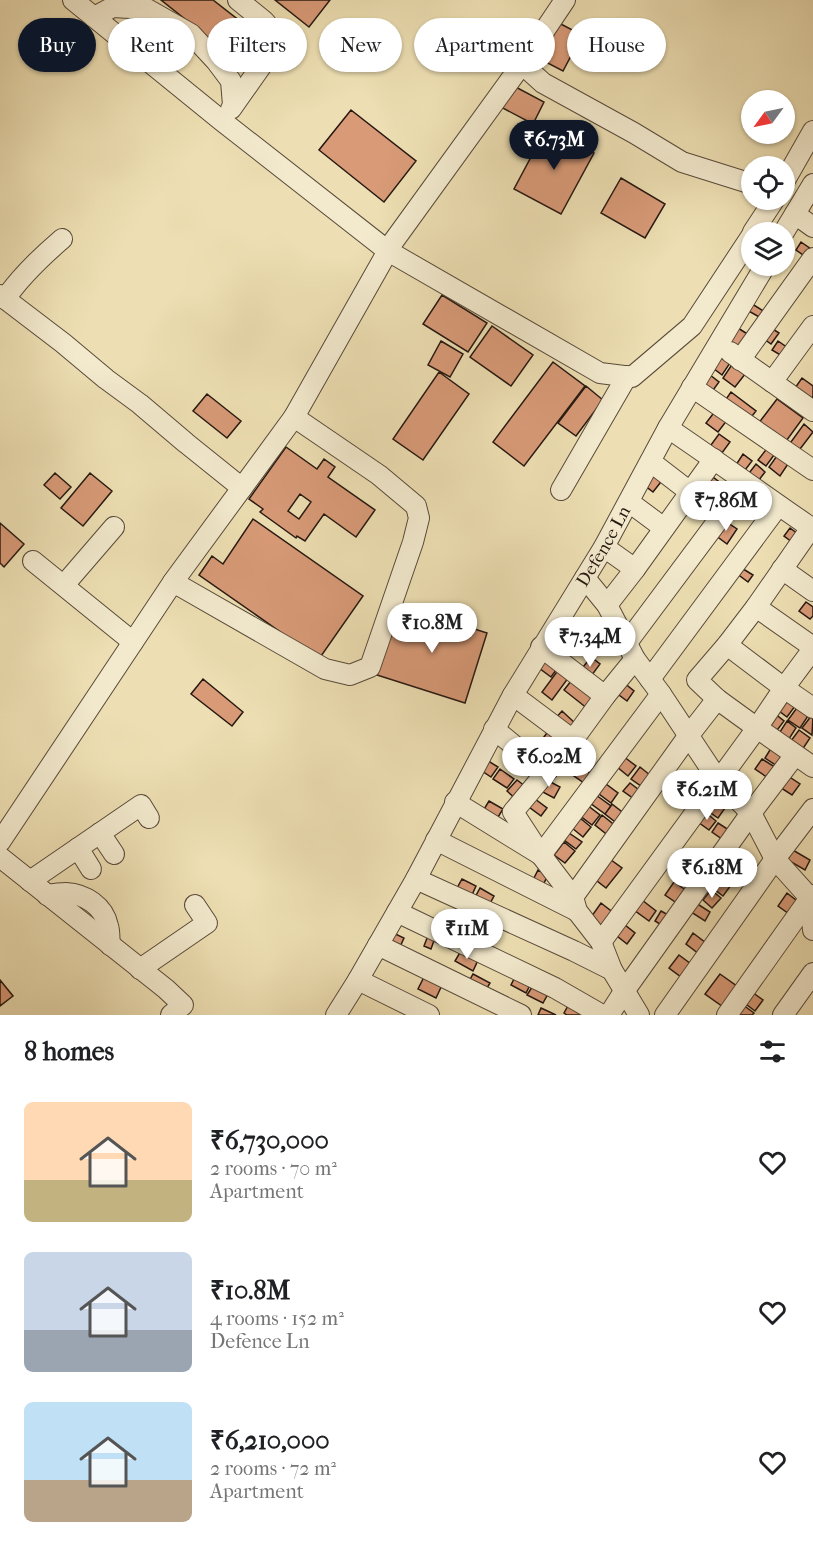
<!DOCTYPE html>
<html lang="en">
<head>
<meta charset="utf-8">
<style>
	body { margin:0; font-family:"IM FELL French Canon",serif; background:#f6f6f6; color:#202124; height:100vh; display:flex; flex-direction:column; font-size:22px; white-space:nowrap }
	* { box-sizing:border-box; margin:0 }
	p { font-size:20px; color:#757577 }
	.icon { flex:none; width:33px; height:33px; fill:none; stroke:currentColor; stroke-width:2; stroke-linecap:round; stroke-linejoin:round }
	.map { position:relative; height:1015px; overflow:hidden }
	.sheet { display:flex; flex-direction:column; background:#fff; flex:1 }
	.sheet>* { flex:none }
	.banner { position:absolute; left:18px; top:18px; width:777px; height:54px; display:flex; gap:12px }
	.needle { width:39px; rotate:237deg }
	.tools { position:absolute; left:741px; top:90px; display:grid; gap:12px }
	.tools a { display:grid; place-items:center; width:54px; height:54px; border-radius:50%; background:#fff; box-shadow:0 2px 4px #0004; font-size:30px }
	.price { position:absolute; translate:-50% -51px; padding:0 14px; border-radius:21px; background:#fff; color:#222; font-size:20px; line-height:39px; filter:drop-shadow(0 2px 3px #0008) }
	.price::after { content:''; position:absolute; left:50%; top:36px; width:18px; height:14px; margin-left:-9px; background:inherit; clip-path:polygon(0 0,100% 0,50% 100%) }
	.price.current { background:#111827; color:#fff }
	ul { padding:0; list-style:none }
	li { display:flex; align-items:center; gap:18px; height:150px; padding:0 24px }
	li span { display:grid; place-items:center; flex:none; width:168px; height:120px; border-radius:9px; color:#555 }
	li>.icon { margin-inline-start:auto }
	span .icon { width:72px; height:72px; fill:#fffc; stroke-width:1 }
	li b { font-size:26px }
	h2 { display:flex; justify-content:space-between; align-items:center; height:72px; padding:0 24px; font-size:26px }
	.tag { padding:0 21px; border-radius:27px; background:#fff; box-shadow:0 2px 4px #0004; font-size:21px; line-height:54px }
	.tag.current { background:#111827; color:#fff }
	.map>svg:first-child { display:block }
</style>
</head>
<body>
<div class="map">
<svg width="813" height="1015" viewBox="0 0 813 1015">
	<rect width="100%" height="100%" fill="#eddfb3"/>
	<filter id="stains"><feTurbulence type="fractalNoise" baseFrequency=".00333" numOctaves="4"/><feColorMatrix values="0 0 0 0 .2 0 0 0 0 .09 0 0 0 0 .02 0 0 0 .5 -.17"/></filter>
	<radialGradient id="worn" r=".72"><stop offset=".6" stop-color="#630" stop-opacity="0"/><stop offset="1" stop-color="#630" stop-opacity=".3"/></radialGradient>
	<path fill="#d89a77" stroke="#261811" stroke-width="1.5" fill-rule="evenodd" d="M161 0H213L258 35 238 61Z
		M275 0H330L309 27Z
		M557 22 582 35 563 71 538 58Z
		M510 84 544 102 533 124 499 106Z
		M351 110 416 161 384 202 319 150Z
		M547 127 594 153 561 214 514 189Z
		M621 178 665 204 645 238 601 213Z
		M801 242 811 249 806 257 796 250Z
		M442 295 487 323 468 352 423 324Z
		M749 302 765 312 761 318 745 309Z
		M492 326 533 355 511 386 470 357Z
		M768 326 779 333 771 344 761 337Z
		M738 328 749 335 738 350 727 343Z
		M441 341 463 354 450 377 428 365Z
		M778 341 788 348 782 356 772 350Z
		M722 356 730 363 722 375 713 368Z
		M553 362 585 386 524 466 493 442Z
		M733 363 746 373 735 387 723 378Z
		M439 372 469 394 423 460 393 439Z
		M710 375 719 382 711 393 702 386Z
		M802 378 813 386V396L811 400 795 388Z
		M586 386 603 400 576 436 558 423Z
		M731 392 756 411 749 420 724 402Z
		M207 394 241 421 227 438 193 411Z
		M777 399 803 418 784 444 758 424Z
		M716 410 728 419 718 432 706 423Z
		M804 424 813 432 797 453 788 446Z
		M719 434 730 442 719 457 708 449Z
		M769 446 777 451 766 466 758 460Z
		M286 447 317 469 324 459 335 467 328 477 375 510 356 537 324 514 305 541 297 536 296 538 260 512 263 509 249 499ZM300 494 311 502 299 519 288 511Z
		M779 453 790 461 780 476 769 467Z
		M743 454 752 461 742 474 734 468Z
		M756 464 765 472 756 484 746 477Z
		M655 470 664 478 653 492 644 485Z
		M55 473 71 487 60 499 44 485Z
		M90 473 112 491 83 526 61 508Z
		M713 477 722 484 717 490 709 483Z
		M703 484 714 492 706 505 694 497Z
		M253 519 363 596 319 659 199 575 212 556 223 564Z
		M725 521 737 529 727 544 715 535Z
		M0 523 24 544 4 567 0 563Z
		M790 528 802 537 796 545 784 536Z
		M740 567 753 575 748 582 736 573Z
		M806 602 813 607V616L810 619 799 611Z
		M399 605 487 633 465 703 377 675Z
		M591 657 600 664 589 679 580 671Z
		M547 658 559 666 551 677 539 668Z
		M559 669 569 677 552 700 542 692Z
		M575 676 598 696 588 709 564 690Z
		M203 679 243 712 232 726 191 694Z
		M623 682 634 691 627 701 615 692Z
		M789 696 798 702 787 717 779 711Z
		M799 705 810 713 800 728 788 720Z
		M562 711 575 723 568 732 554 720Z
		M774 713 784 721 775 733 765 726Z
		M812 715 813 716 812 735 802 728Z
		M787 721 796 728 787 742 778 735Z
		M549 730 563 741 554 752 541 741Z
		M799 730 810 738 800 753 788 745Z
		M773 745 788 755 780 768 765 758Z
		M623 756 636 766 628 776 616 766Z
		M566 758 577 766 571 775 560 766Z
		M485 759 498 767 491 777 479 769Z
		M762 759 778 769 771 780 755 769Z
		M581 767 594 776 587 785 574 776Z
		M640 767 650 775 641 786 631 779Z
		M500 769 514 779 507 788 493 779Z
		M785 774 800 784 792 795 778 786Z
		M545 779 560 787 554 798 539 790Z
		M517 780 529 789 518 801 507 791Z
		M630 783 643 793 637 801 623 791Z
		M606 784 618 793 611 803 599 794Z
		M596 795 611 806 605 814 590 803Z
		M709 797 725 808 718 818 702 807Z
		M535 799 547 808 541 816 529 807Z
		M489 801 503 809 495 822 481 814Z
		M612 804 626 815 619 825 605 814Z
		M587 805 600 815 592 825 579 815Z
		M705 812 716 821 709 830 698 822Z
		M602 815 617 827 610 837 595 825Z
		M580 818 591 827 583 837 572 828Z
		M718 823 732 832 726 842 712 832Z
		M569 833 582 842 576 849 564 840Z
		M564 842 575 851 565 863 554 855Z
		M733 849 747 859 739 870 725 860Z
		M791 849 810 860 805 870 786 859Z
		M607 857 622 868 606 888 592 877Z
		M691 859 706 869 699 880 684 869Z
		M727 863 740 873 723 896 710 886Z
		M538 870 548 875 541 889 531 884Z
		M462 879 476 886 471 897 456 890Z
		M674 882 690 893 681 906 665 895Z
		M480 888 494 896 487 909 473 901Z
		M711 890 721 898 712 908 703 900Z
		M787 893 801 904 792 916 778 906Z
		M642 900 656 911 649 921 634 910Z
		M601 903 615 914 603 930 589 920Z
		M696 903 710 912 705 921 691 912Z
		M661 911 670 916 663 926 655 921Z
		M620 921 635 933 627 944 612 932Z
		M387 930 404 938 398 951 381 943Z
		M429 933 436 935 431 949 424 946Z
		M693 933 710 946 703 957 686 944Z
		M462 949 479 958 473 971 455 961Z
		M679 955 695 967 685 980 669 968Z
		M473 974 490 983 484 993 467 985Z
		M720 974 741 989 726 1009 705 994Z
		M425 975 443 983 436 998 418 989Z
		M515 977 530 985 526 993 511 985Z
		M0 980 13 996 0 1006Z
		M534 984 549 992 543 1003 527 995Z
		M749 990 763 1000 755 1011 742 1001Z
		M739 1002 754 1013 752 1015H735Z
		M569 1004 582 1010 580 1015H567L564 1013Z
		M541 1008 556 1015H538Z"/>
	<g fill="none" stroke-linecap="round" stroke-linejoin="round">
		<defs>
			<g id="minor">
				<path d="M73 0 222 121 388 251 600 373 632 377 692 326 752 235"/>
				<path d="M94 17 113 7 147 9 191 34 216 61 231 81 233 105"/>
				<path d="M522 64 543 83 634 133 682 162 752 184"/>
				<path d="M231 109 276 45 275 34 264 21 238 0"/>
				<path d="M784 182 813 131"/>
				<path d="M795 214 813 227"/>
				<path d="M753 232 774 200"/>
				<path d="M784 232 813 184"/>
				<path d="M0 295 63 343 106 379 140 404 186 443 242 488"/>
				<path d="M5 299C21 276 41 257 62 239"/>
				<path d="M730 352 813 411"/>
				<path d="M740 360 813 258"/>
				<path d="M772 382 813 326"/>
				<path d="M692 387 813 470"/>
				<path d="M668 428C717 461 765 496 813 529"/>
				<path d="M651 462 690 492"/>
				<path d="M561 490 627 376"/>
				<path d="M629 502 664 528"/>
				<path d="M604 547 635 569"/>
				<path d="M33 561 133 642"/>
				<path d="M782 569 813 591"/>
				<path d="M585 578 607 605 635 659 661 694 718 780 751 813 775 859 810 898 813 930"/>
				<path d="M173 582 294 417 393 242 522 64 565 0"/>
				<path d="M64 585 114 527"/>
				<path d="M607 605 635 569 714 459"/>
				<path d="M756 607 813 647"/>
				<path d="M626 644 746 483"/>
				<path d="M727 645 784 688 813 708"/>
				<path d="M541 647 605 696"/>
				<path d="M813 649 784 688 757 728 813 767"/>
				<path d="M635 659 605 696 573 740 513 812 541 855 573 897 577 911 601 942 612 970 639 1015"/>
				<path d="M650 679 778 506"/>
				<path d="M513 695 573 740"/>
				<path d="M494 729 546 772"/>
				<path d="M455 802 541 855 661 694"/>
				<path d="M100 833 114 854"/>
				<path d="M436 840 577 911"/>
				<path d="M0 842 173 582 325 669 350 675 370 667 413 542 419 518 416 506 379 475 294 417"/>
				<path d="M78 848 91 869"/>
				<path d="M0 857 166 989 183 1005 171 1015"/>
				<path d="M416 879 574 951 612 970"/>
				<path d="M30 881 141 805 149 818"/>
				<path d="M47 895C53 894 60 893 66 893 85 894 104 906 108 926 110 932 109 939 110 945"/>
				<path d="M573 897 689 735 717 699"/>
				<path d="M397 912 555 988 602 1015"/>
				<path d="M601 942 757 728 717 699 697 680 727 645 756 607 811 528"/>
				<path d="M378 945 521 1015"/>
				<path d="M140 969 207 923 195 905"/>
				<path d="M358 980 429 1015"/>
				<path id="s1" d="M336 1015 358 980 416 879 513 695 604 547 668 428 765 266"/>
				<path d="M609 1015 625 990 751 813 795 755"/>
				<path d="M665 1015 775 859 813 809"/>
				<path d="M727 1015 812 895"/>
				<path d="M783 1015 813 973"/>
			</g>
		</defs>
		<use href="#minor" stroke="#584a3a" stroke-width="22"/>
		<use href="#minor" stroke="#f3eace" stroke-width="20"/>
	</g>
	<g text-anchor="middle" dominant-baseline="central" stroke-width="4.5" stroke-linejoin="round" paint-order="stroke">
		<g font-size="18" fill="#261811" stroke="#f3eace">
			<text stroke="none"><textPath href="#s1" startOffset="540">Defence Ln</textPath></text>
		</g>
	</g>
	<rect width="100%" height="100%" filter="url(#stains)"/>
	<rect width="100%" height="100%" fill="url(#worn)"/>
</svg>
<div class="tools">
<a><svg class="needle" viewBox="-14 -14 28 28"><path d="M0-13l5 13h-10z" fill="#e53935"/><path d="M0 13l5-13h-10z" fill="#757577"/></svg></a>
<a><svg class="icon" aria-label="locate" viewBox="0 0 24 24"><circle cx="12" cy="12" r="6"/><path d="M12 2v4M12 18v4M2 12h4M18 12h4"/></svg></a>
<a><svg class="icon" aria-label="layers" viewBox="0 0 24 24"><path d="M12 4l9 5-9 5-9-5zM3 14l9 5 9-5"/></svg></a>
</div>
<b class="price current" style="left:554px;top:171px">₹6.73M</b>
<b class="price" style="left:726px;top:532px">₹7.86M</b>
<b class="price" style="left:432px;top:654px">₹10.8M</b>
<b class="price" style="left:590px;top:668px">₹7.34M</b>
<b class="price" style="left:549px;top:788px">₹6.02M</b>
<b class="price" style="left:707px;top:821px">₹6.21M</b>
<b class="price" style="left:712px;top:899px">₹6.18M</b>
<b class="price" style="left:467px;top:960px">₹11M</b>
<div class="banner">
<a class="tag current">Buy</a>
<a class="tag">Rent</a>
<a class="tag">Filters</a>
<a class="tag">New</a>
<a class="tag">Apartment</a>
<a class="tag">House</a>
</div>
</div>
<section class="sheet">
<h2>8 homes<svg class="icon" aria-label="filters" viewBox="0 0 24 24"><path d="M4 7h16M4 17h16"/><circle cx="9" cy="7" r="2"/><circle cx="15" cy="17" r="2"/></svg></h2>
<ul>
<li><span style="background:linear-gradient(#ffd9b3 65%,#c2b280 0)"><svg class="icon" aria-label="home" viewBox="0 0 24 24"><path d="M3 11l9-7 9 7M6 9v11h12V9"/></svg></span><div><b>₹6,730,000</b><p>2 rooms · 70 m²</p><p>Apartment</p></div><svg class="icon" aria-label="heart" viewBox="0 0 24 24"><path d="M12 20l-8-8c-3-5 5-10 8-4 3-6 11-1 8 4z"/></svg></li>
<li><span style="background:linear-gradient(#c9d6e8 65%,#9aa5b1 0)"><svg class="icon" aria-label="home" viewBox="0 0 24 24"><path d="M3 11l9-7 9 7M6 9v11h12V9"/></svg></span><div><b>₹10.8M</b><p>4 rooms · 152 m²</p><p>Defence Ln</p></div><svg class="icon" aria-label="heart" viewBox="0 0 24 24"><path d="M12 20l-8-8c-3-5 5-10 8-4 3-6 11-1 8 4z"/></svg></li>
<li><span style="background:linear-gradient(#bfe0f5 65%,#b9a48a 0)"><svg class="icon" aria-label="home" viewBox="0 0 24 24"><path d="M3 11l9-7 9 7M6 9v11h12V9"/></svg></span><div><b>₹6,210,000</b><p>2 rooms · 72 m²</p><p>Apartment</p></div><svg class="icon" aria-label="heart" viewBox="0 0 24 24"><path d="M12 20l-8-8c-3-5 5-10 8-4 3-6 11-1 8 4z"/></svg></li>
</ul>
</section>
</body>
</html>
